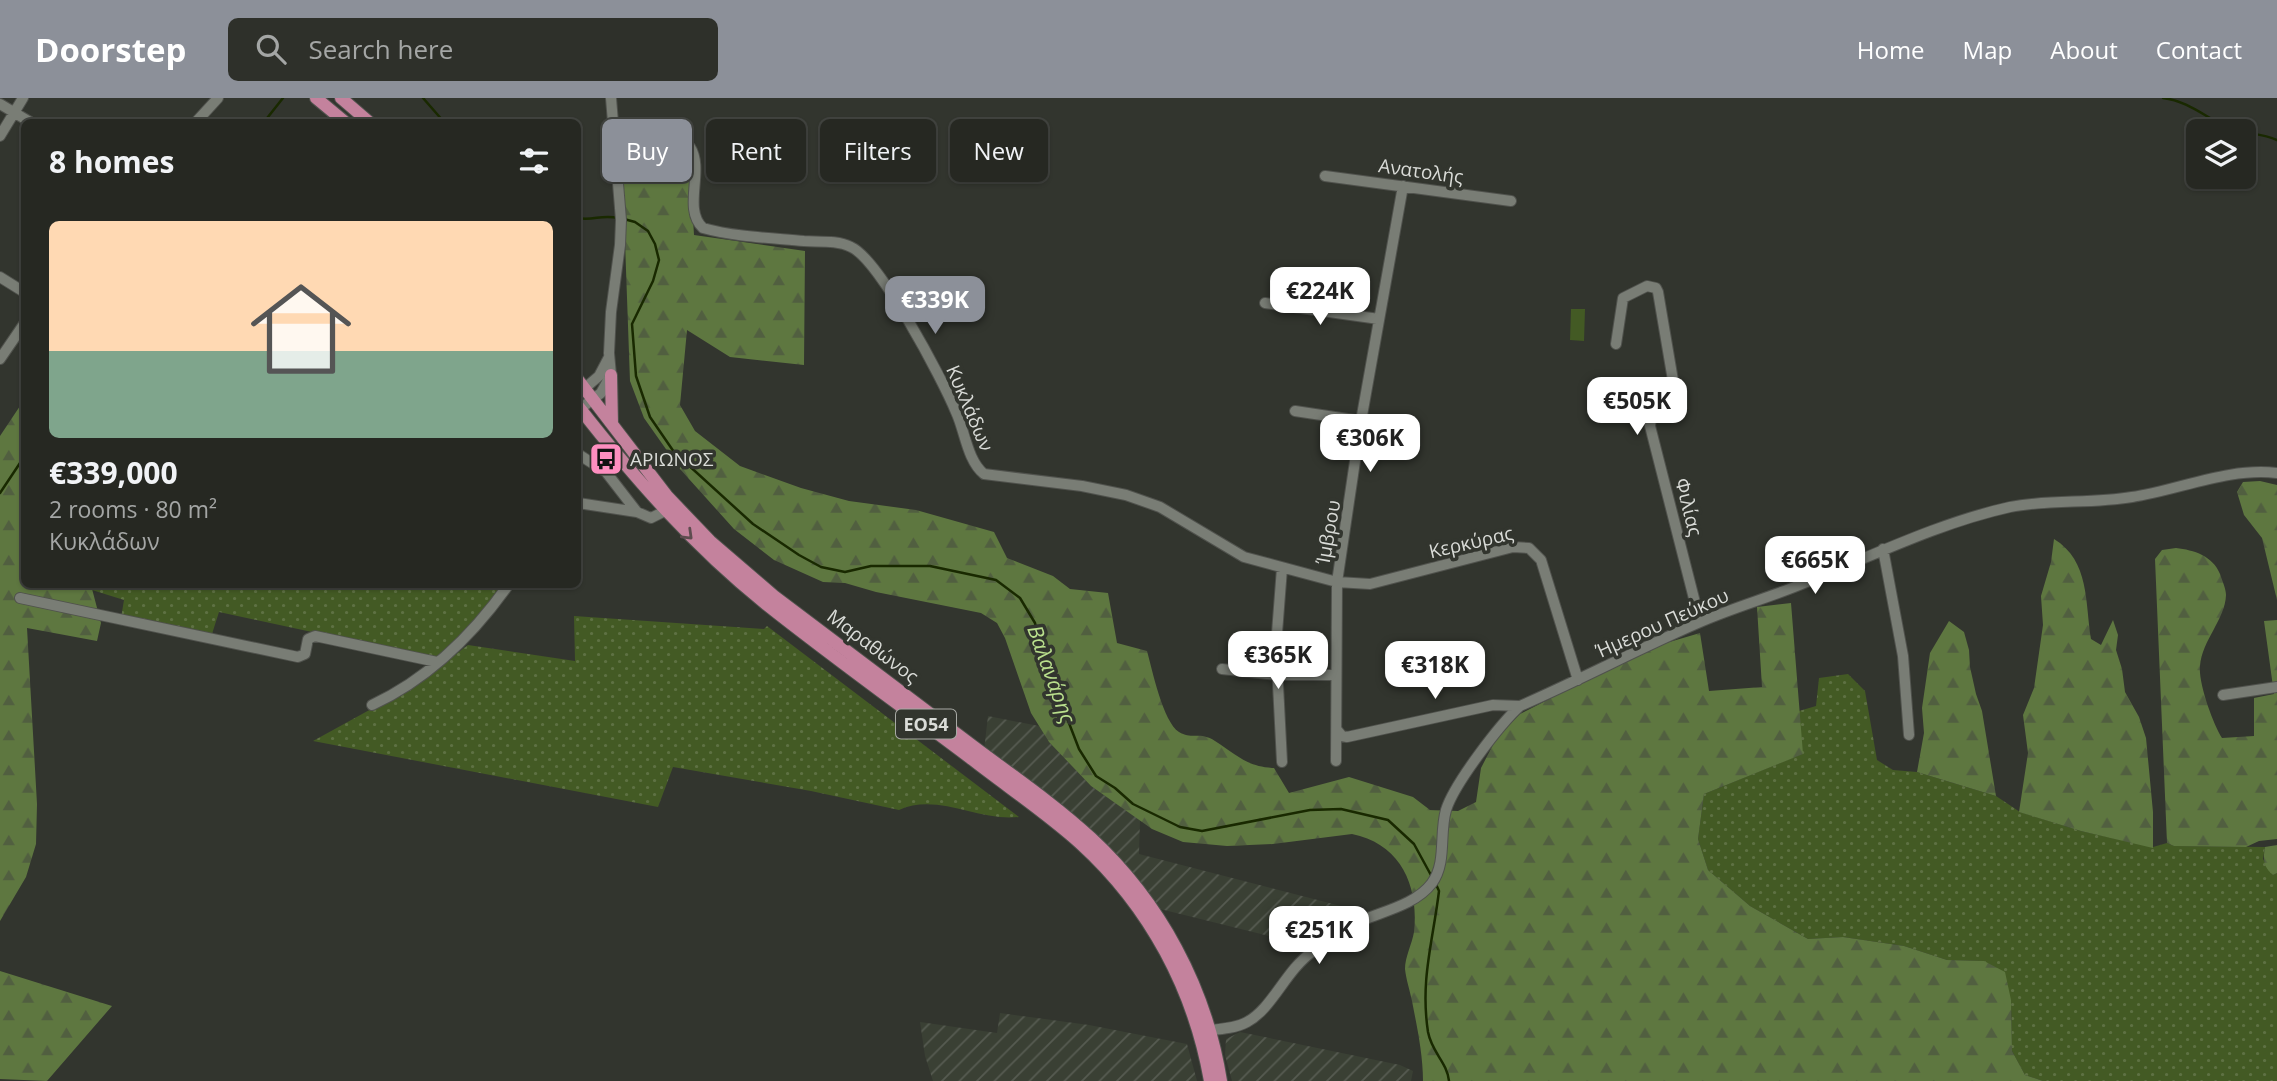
<!DOCTYPE html>
<html lang="en">
<head>
<meta charset="utf-8">
<style>
	body { margin:0; font-family:"Open Sans",sans-serif; background:#2e302a; color:#f1f3f6; height:100vh; display:flex; flex-direction:column; font-size:26px; white-space:nowrap }
	* { box-sizing:border-box; margin:0 }
	p { font-size:23px; color:#a4a6a5 }
	.icon { flex:none; width:38px; height:38px; fill:none; stroke:currentColor; stroke-width:2; stroke-linecap:round; stroke-linejoin:round }
	.map { position:relative; flex:1; overflow:hidden }
	.drawer { position:absolute; left:21px; top:21px; width:560px; height:469px; display:flex; flex-direction:column; background:#262822; border-radius:10px; box-shadow:0 2px 5px #0004,0 0 0 2px #424440 }
	.drawer>* { flex:none }
	.guide { position:absolute; left:602px; top:21px; width:665px; height:63px; display:flex; gap:14px }
	.controls { position:absolute; left:2186px; top:21px; display:grid; gap:14px }
	.controls a { display:grid; place-items:center; width:70px; height:70px; border-radius:10px; background:#262822; box-shadow:0 2px 5px #0004,0 0 0 2px #424440; font-size:35px }
	.price { position:absolute; translate:-50% -60px; padding:0 16px; border-radius:14px; background:#fff; color:#222; font-size:23px; line-height:46px; filter:drop-shadow(0 2px 4px #0008) }
	.price::after { content:''; position:absolute; left:50%; top:42px; width:21px; height:16px; margin-left:-10px; background:inherit; clip-path:polygon(0 0,100% 0,50% 100%) }
	.price.current { background:#8c9099; color:#fff }
	ul { padding:0; list-style:none }
	li { display:grid; align-content:center; gap:14px; height:371px; padding:0 28px }
	li span { display:grid; place-items:center; height:217px; border-radius:10px; color:#555 }
	li>.icon { margin-inline-start:auto }
	span .icon { width:126px; height:126px; fill:#fffc; stroke-width:1 }
	li b { font-size:30px }
	h2 { display:flex; justify-content:space-between; align-items:center; height:84px; padding:0 28px; font-size:30px }
	.pill { padding:0 24px; border-radius:10px; background:#262822; box-shadow:0 2px 5px #0004,0 0 0 2px #424440; font-size:24px; line-height:63px }
	.pill.current { background:#8c9099; color:#fff }
	header { display:flex; align-items:center; gap:42px; box-sizing:border-box; height:98px; padding:0 35px; background:#8c9099; color:#fff }
	header strong { font-size:33px }
	nav { display:flex; gap:38px; margin-inline-start:auto; font-size:24px }
	.search { width:490px; height:63px; background:#2e302a; display:flex; align-items:center; gap:18px; box-sizing:border-box; padding:0 24px; border-radius:10px; color:#a4a6a5; font-size:26px }
	.map>svg:first-child { display:block }
</style>
</head>
<body>
<header>
<strong>Doorstep</strong>
<div class="search"><svg class="icon" aria-label="search" viewBox="0 0 24 24"><circle cx="10" cy="10" r="6"/><path d="M15 15l6 6"/></svg>Search here</div>
<nav><a>Home</a><a>Map</a><a>About</a><a>Contact</a></nav>
</header>
<div class="map">
<svg width="2277" height="983" viewBox="0 0 2277 983">
	<defs>
		<pattern id="industrial-furrows" width="10" height="10" patternUnits="userSpaceOnUse" patternTransform="scale(1.75)"><rect width="10" height="10" fill="#3a4034"/><path d="M-1 1l2-2M0 10L10 0M9 11l2-2" fill="none" stroke="#565b51"/></pattern>
		<pattern id="green-dots" width="8" height="8" patternUnits="userSpaceOnUse" patternTransform="scale(1.75)"><rect width="8" height="8" fill="#435a24"/><path d="M2 2h.1M6 6h.1" fill="none" stroke="#5e7143" stroke-width="1.8" stroke-linecap="round"/></pattern>
		<pattern id="forest-firs" width="22" height="20" patternUnits="userSpaceOnUse" patternTransform="scale(1.75)"><rect width="22" height="20" fill="#5e7740"/><path d="M5 1l3.5 6h-7zM16 11l3.5 6h-7z" fill="#515f40"/></pattern>
	</defs>
	<rect width="100%" height="100%" fill="#32352e"/>
	<path fill="url(#industrial-furrows)" d="M988 618 1039 628 1049 644 1091 688 1140 722 1139 756 1372 816 1313 849 1156 810 984 652Z
		M1000 915 1089 927 1187 946 1197 983H933L925 958 920 924 997 935Z
		M1240 934 1400 967 1413 973 1411 983H1232L1225 957 1226 941Z"/>
	<path fill="url(#green-dots)" d="M91 487H506L486 514 437 561 219 514 211 539 121 520 124 502 92 492Z
		M574 518 764 531 767 528 1019 719C980 724 937 694 899 712L811 693 673 669 658 709 313 643 413 588 468 547 575 563Z
		M1848 576 1865 593 1877 662 1893 672 1917 674 1996 698 2020 714 2081 733 2153 749 2167 745 2174 748 2265 749 2263 761 2273 777 2277 775V983H2043L2025 977 2012 953 2011 902 1984 863 1947 862 1904 848 1843 839 1808 841 1750 808 1708 772 1698 741 1704 696 1802 656 1799 613 1816 608 1819 580Z"/>
	<path fill="url(#forest-firs)" d="M680 54 687 61 690 72 694 137 805 153 804 267 730 259 687 232 680 307 695 333 740 368 801 390 849 403 916 412 994 434 1007 460 1053 478 1070 491 1108 495 1117 545 1147 553C1152 571 1163 624 1179 634 1192 642 1200 633 1215 643 1237 657 1247 669 1274 670L1289 695 1349 679 1413 699 1430 712 1458 713 1476 704 1481 670 1496 641 1520 616 1649 550 1700 535 1709 593 1762 589 1757 509 1791 505 1803 656 1704 696 1698 741 1708 772 1750 808 1808 841 1843 839 1904 848 1947 862 1984 863 2005 874 2011 902 2012 953 2025 977 2043 983H1423C1423 956 1417 929 1412 903 1410 893 1406 881 1405 871 1405 859 1412 846 1414 834 1419 788 1401 746 1352 736L1273 746 1227 748 1183 744 1152 731 1091 688 1049 644 1031 615 1005 540 997 525 981 515 876 494 845 485 823 484 774 462 734 431 680 371 644 320 630 283 622 60Z
		M24 302V486L91 487 101 525 97 543 27 530 37 706 36 746 26 779 0 823V338Z
		M2260 383 2277 387V502L2262 440 2244 417 2237 394 2243 384Z
		M2054 441C2090 463 2085 505 2091 541L2101 547 2113 522 2118 537 2116 552 2122 571 2125 594 2139 619 2146 640 2153 714V750L2081 733 2019 714 2028 655 2023 617 2034 590 2043 527 2041 498 2051 464Z
		M2176 450C2194 452 2213 458 2220 476 2222 482 2226 491 2226 497 2225 522 2202 542 2200 568 2198 584 2213 626 2222 640L2254 638V600L2274 596 2264 523 2277 522V741L2259 743 2246 749 2174 748 2167 745 2155 461 2162 452Z
		M1949 523 1964 534 1969 552 1970 569 1976 596 1982 613 1996 698 1917 674 1924 635 1922 610 1930 555Z
		M2277 747V775L2273 777C2263 769 2263 761 2265 749Z
		M0 873 112 908 47 983 0 981Z"/>
	<path fill="#435a24" d="M1571 211H1585L1584 243 1570 242Z"/>
	<g fill="none" stroke-linecap="round" stroke-linejoin="round">
		<path stroke="#192900" stroke-width="2.5" d="M423 0 444 24
			M2163 0C2189 3 2206 20 2229 30 2244 36 2262 35 2277 42
			M264 24 283 0
			M578 120C593 123 602 116 618 120
			M624 121 635 124 648 133 655 146 659 162 653 183 632 226 636 278 650 319 674 354 753 426 799 457 821 469 845 474 871 468H930L996 482 1020 500 1035 525 1042 555 1079 651 1096 678 1115 690 1133 706 1180 729 1202 733 1310 712 1341 711 1388 722 1414 746 1432 779
			M0 395 24 359
			M1435 784 1439 793C1433 843 1420 882 1428 934 1432 955 1447 964 1449 983"/>
		<defs>
			<path id="minor" d="M0 6 30 24
				M196 24 218 0
				M0 38 23 0
				M614 49 675 45 690 49C705 72 682 111 703 130 735 139 771 140 804 143 819 144 837 142 851 149 879 161 943 282 956 314 965 333 967 362 984 376L1082 388 1126 397 1160 409 1244 459 1337 484 1370 486 1513 449 1529 450 1541 462 1578 582
				M1325 78 1511 103
				M0 179 24 194
				M1265 205 1379 221
				M1616 246 1623 200 1647 188 1656 190 1658 194 1676 300 1673 308 1651 321 1650 328 1700 524
				M0 261 24 226
				M578 296 599 278 609 259
				M580 311 601 295 611 277 609 255 611 214 620 147 621 122 611 0
				M1295 313 1361 323
				M578 356 606 374 637 414
				M578 405 637 414 651 420 665 413
				M1883 451 1903 558 1909 637
				M20 500 298 559 305 556 308 541 315 538 437 564
				M1222 571 1277 577H1336
				M2223 597 2277 589
				M372 607C428 581 473 537 509 486
				M1337 632 1342 638 1347 639 1493 607 1520 608
				M1336 663 1337 484 1361 323 1403 88
				M1282 664 1276 548 1282 470
				M1210 932C1222 931 1236 930 1247 924 1272 911 1286 872 1312 854 1325 845 1338 834 1352 827 1377 814 1414 809 1432 785 1447 764 1439 736 1446 712 1454 686 1500 626 1520 608 1580 582 1638 551 1698 525 1732 510 1768 500 1802 486 1870 459 1938 425 2010 409 2050 401 2091 406 2132 399 2179 392 2229 369 2277 375"/>
			<path id="major" d="M316 0 345 24
				M341 0 369 24
				M611 277 612 326
				M578 282 667 398 710 443 774 498C838 546 901 594 965 642 1007 674 1052 704 1091 740 1160 804 1206 889 1221 983
				M578 308C635 381 694 448 766 506 834 560 904 610 973 662 1009 690 1048 716 1081 746 1150 809 1194 892 1210 983"/>
		</defs>
		<use href="#minor" stroke="#50524d" stroke-width="12"/>
		<use href="#major" stroke="#50524d" stroke-width="14"/>
		<use href="#minor" stroke="#797d75" stroke-width="10"/>
		<use href="#major" stroke="#c4829d" stroke-width="12"/>
	</g>
	<defs><path id="oneway-chevron" d="M-2-3.5L2.5 0L-2 3.5" fill="none" stroke-width="1.6" stroke-linecap="round" stroke-linejoin="round" transform="scale(1.75)"/></defs>
	<use stroke="#5e4c4f" href="#oneway-chevron" transform="translate(688 437) rotate(44)"/>
	<defs>
		<symbol id="bus-square" viewBox="-11 -11 22 22"><rect x="-9" y="-9" width="18" height="18" rx="4" fill="#fd8ebf" stroke="#32352e"/><path d="M-5-6H5V4H4V6H2V4H-2V6H-4V4H-5ZM-3.5-4V0h7V-4ZM-3.5 1.2v1.5H-2V1.2ZM2 1.2v1.5H3.5V1.2Z" fill="#111"/></symbol>
	</defs>
	<g fill-rule="evenodd">
		<use href="#bus-square" x="587" y="342" width="38" height="38"/>
	</g>
	<g text-anchor="middle" dominant-baseline="central" stroke-width="7" stroke-linejoin="round" paint-order="stroke">
		<rect fill="#32352e" stroke="#a8aaa5" stroke-width="2" x="896" y="611.5" width="60" height="29" rx="5"/>
		<g font-size="18" font-weight="bold" fill="#dadcd8">
			<text x="926" y="626">ΕΟ54</text>
		</g>
		<g font-size="19" fill="#dadcd8" stroke="#32352e">
			<text transform="translate(1421 73) rotate(8)">Ανατολής</text>
			<text transform="translate(970 310) rotate(67)">Κυκλάδων</text>
			<text transform="translate(1689 409) rotate(76)">Φιλίας</text>
			<text transform="translate(1328 434) rotate(-80)">Ίμβρου</text>
			<text transform="translate(1471 444) rotate(-13)">Κερκύρας</text>
			<text transform="translate(1662 525) rotate(-24)">Ήμερου Πεύκου</text>
			<text transform="translate(873 548) rotate(37)">Μαραθώνος</text>
		</g>
		<g font-size="19" fill="#dadcd8" stroke="#32352e" text-anchor="start">
			<text x="630" y="361">ΑΡΙΩΝΟΣ</text>
		</g>
		<g font-size="21" font-style="italic" fill="#bae08d" stroke="#32352e">
			<text transform="translate(1052 576) rotate(70)">Βαλανάρης</text>
		</g>
	</g>
</svg>
<div class="controls">
<a><svg class="icon" aria-label="layers" viewBox="0 0 24 24"><path d="M12 4l9 5-9 5-9-5zM3 14l9 5 9-5"/></svg></a>
</div>
<b class="price" style="left:1320px;top:229px">€224K</b>
<b class="price current" style="left:935px;top:238px">€339K</b>
<b class="price" style="left:1637px;top:339px">€505K</b>
<b class="price" style="left:1370px;top:376px">€306K</b>
<b class="price" style="left:1815px;top:498px">€665K</b>
<b class="price" style="left:1278px;top:593px">€365K</b>
<b class="price" style="left:1435px;top:603px">€318K</b>
<b class="price" style="left:1319px;top:868px">€251K</b>
<div class="guide">
<a class="pill current">Buy</a>
<a class="pill">Rent</a>
<a class="pill">Filters</a>
<a class="pill">New</a>
</div>
<section class="drawer">
<h2>8 homes<svg class="icon" aria-label="filters" viewBox="0 0 24 24"><path d="M4 7h16M4 17h16"/><circle cx="9" cy="7" r="2"/><circle cx="15" cy="17" r="2"/></svg></h2>
<ul>
<li><span style="background:linear-gradient(#ffd9b3 60%,#7fa58c 0)"><svg class="icon" aria-label="home" viewBox="0 0 24 24"><path d="M3 11l9-7 9 7M6 9v11h12V9"/></svg></span><div><b>€339,000</b><p>2 rooms · 80 m²</p><p>Κυκλάδων</p></div></li>
</ul>
</section>
</div>
</body>
</html>
